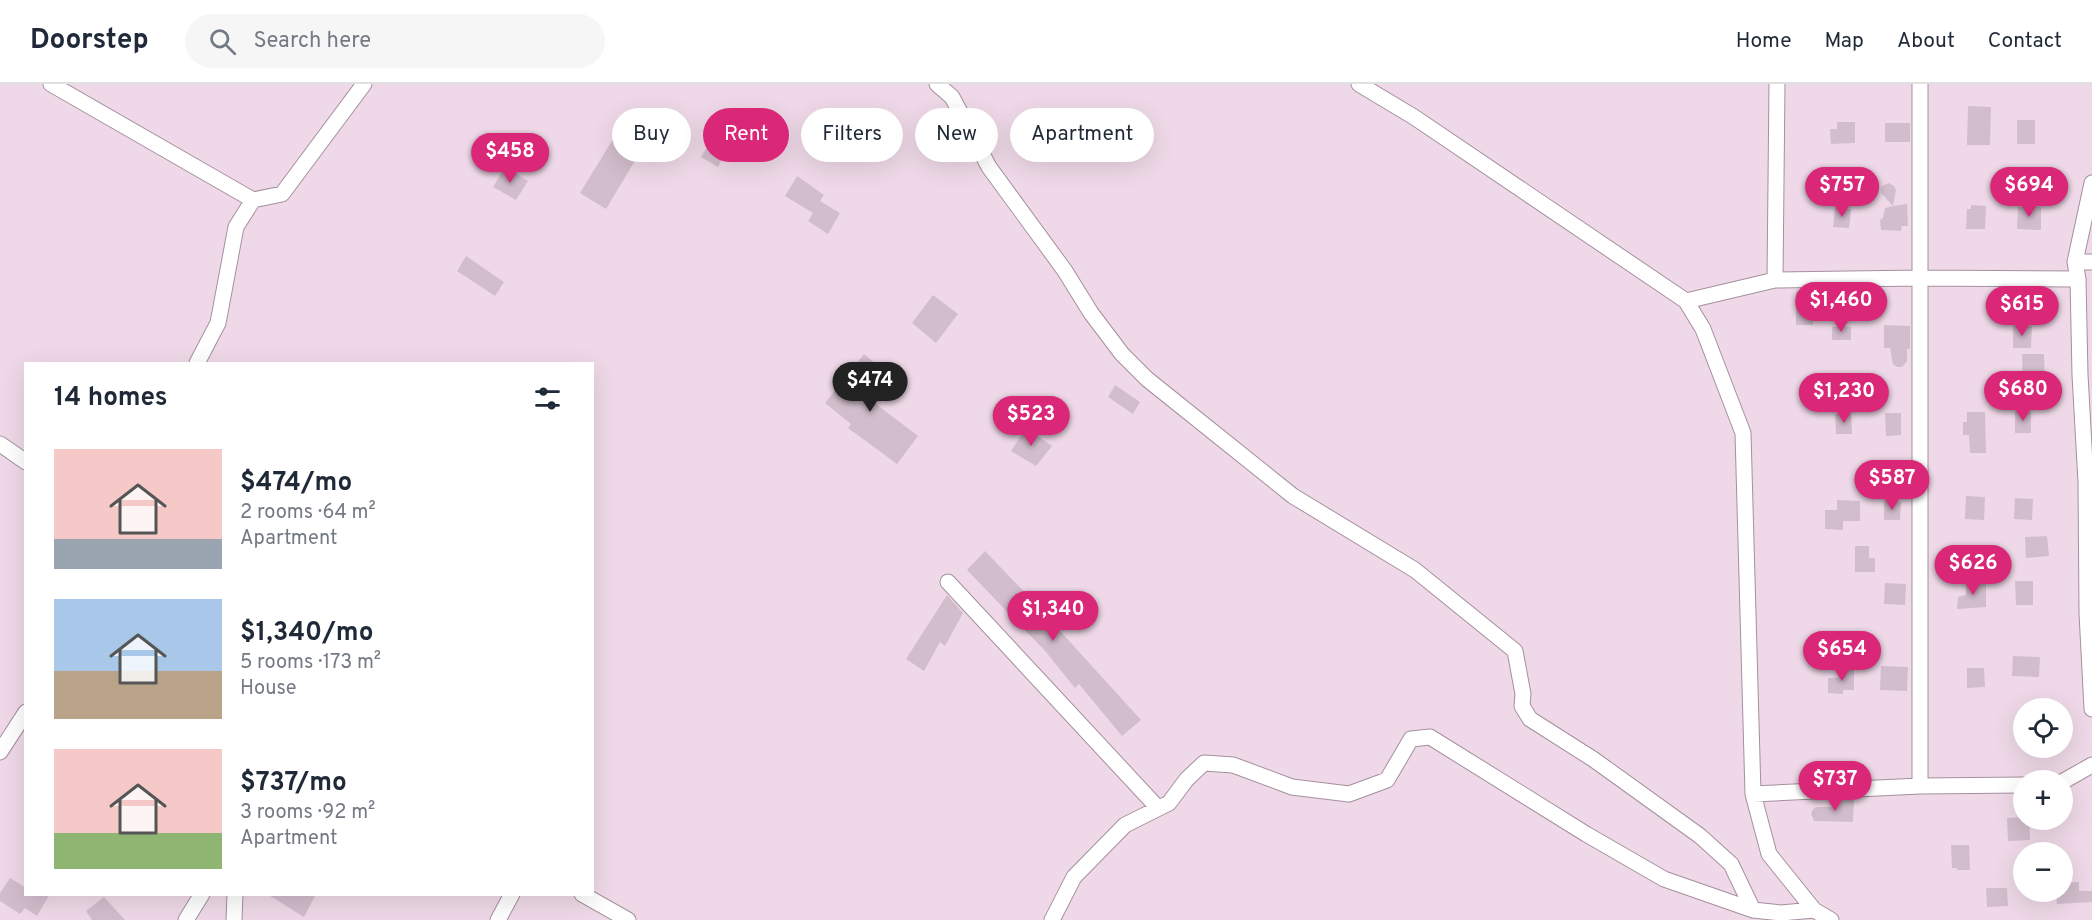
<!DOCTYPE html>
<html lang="en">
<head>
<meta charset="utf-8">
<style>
	body { margin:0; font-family:Overpass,sans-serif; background:#f6f6f7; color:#1f2937; height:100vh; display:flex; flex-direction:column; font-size:22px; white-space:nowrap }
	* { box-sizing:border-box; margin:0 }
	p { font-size:20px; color:#747a83 }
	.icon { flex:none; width:33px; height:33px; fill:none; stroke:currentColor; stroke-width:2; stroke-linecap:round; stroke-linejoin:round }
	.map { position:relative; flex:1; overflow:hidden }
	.details { position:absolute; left:24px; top:278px; width:570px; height:534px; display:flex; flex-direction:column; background:#fff; border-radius:0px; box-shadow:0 6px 24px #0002 }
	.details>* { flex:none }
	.hud { position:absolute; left:612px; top:24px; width:570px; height:54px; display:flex; gap:12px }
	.controls { position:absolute; left:2013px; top:614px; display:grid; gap:12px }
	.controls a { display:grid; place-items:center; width:60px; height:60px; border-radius:50%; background:#fff; box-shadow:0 6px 24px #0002; font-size:30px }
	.price { position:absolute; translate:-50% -51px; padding:0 14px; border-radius:21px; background:#db2777; color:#fff; font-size:20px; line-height:39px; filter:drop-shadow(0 2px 3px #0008) }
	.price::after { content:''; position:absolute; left:50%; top:36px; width:18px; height:14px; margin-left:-9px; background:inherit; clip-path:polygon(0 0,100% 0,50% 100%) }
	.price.selected { background:#222; color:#fff }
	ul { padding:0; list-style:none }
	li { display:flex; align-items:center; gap:18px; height:150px; padding:0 30px }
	li span { display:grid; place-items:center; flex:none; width:168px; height:120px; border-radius:0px; color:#555 }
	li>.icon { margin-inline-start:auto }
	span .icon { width:72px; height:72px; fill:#fffc; stroke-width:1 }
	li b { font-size:26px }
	h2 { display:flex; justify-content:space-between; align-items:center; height:72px; padding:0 30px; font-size:26px }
	.tag { padding:0 21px; border-radius:27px; background:#fff; box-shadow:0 6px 24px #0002; font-size:21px; line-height:54px }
	.tag.selected { background:#db2777; color:#fff }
	header { display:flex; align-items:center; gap:36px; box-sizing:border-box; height:84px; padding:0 30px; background:#fff; border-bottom:2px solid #e0e1e3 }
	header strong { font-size:28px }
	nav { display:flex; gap:33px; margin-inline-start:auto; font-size:21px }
	.search { width:420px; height:54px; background:#f6f6f7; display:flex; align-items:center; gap:15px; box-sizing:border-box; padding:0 21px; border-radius:33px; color:#747a83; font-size:22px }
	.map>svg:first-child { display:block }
</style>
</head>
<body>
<header>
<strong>Doorstep</strong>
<div class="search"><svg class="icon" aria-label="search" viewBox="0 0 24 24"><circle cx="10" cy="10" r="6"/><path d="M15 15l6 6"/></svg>Search here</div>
<nav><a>Home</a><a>Map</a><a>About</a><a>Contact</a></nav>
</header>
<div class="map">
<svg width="2092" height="836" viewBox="0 0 2092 836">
	<rect width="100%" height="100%" fill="#efd9e8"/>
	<path fill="#d2bdcc" d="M1968 22 1991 23 1990 61H1967Z
		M626 34 651 50 606 125 580 109Z
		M2017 36H2035V60H2017Z
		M1837 38H1855V59L1831 60 1830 45H1837Z
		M1885 39H1910V58H1885Z
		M710 58 726 67 718 83 701 73Z
		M505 83 528 97 516 116 493 103Z
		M797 92 824 111 820 117 840 129 828 150 808 137 813 129 785 112Z
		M1889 99 1894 102 1896 106 1893 122 1907 120 1908 142H1902L1901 147 1881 146 1880 136 1883 134 1885 124 1893 122 1881 109 1882 102Z
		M1971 121 1986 122 1985 145H1966L1967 125H1971Z
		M2018 123H2041V146L2017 145Z
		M1835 124 1851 125 1849 144 1833 143Z
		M466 172 504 198 495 212 457 187Z
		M1796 208H1812L1813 241H1796Z
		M933 211 958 230 936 259 912 239Z
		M1884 241 1910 242V265H1907V277L1902 283H1897L1893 280 1890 264H1884Z
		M2013 242H2032L2031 264H2013Z
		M1832 243H1851V256H1832Z
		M864 270 882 285 863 310 918 352 897 380 848 344 851 340 825 319Z
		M2022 270H2044L2045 300H2023Z
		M1115 301 1140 318 1133 330 1108 313Z
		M2015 327 2031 328V349H2015Z
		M1967 328H1985L1986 369H1970L1969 351H1963V338H1967Z
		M1851 329 1852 350H1836L1835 330Z
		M1885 329H1901V351L1886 352Z
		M1026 344 1052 362 1036 382 1011 367Z
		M1966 412 1985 413 1984 436 1965 435Z
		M2015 414 2033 415 2032 436 2014 435Z
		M1837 416 1860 417V437H1843V446L1825 445V426H1837Z
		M1884 417 1901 418 1900 436H1884Z
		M2047 452 2049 472 2026 474 2025 453Z
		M1855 462H1869V474H1875V488H1855Z
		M985 467 1031 515 1141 636 1122 652 1079 600 1075 604 1046 568 967 486Z
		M2015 497H2033V521H2016Z
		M1966 498H1986V523L1957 525 1958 513 1966 511Z
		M1885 499 1906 500 1905 521 1884 520Z
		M947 511 963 529 945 562 940 558 924 587 906 575Z
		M2013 572 2040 573 2039 593 2012 592Z
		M1881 582 1908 583 1907 607 1880 606Z
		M1839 584H1854V606H1843V610L1828 609V594H1838Z
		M1967 584H1984L1985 603 1967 604Z
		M1833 716H1854L1853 738 1814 737 1811 730 1813 725 1817 723H1833Z
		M2024 733V735H2029L2030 756 2008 757 2007 734Z
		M1951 761H1969L1970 786H1957V784H1952Z
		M10 794 26 804V810H50L37 832 25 824 20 830 0 817V809Z
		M2079 798V807H2092V818L2057 820 2056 807H2062V799Z
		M1986 804H2007L2008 822 1987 823Z
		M267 810H316L304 833Z
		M104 813 125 836H92L86 827Z"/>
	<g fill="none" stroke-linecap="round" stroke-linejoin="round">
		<defs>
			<path id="minor" d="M51 0 253 116 282 110 364 0
				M937 0 952 13 989 83 1065 187 1091 229 1122 270 1147 295 1293 412 1415 486 1515 567 1523 610 1522 622 1530 635 1593 675 1700 752 1731 780 1753 826
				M1359 0 1414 33 1686 217 1703 245 1743 349 1753 710 1769 770 1814 826 1831 836
				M1920 0V702
				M2092 99 2075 178 2078 195 2080 291 2086 398 2087 529 2092 625
				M2075 178H2092
				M1775 196 1777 0
				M1686 217 1775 196 1919 194 2078 195
				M197 279 218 239 236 143 253 116
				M0 360 26 378
				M948 498 1158 724
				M0 668 26 628
				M2062 698 2092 681
				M1753 710 1920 702 2024 701
				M582 810 628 836
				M186 836 202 810
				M234 836 235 810
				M498 836 512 810
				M1052 836 1074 793 1125 741 1169 719 1187 695 1204 679 1233 681 1292 703 1349 710 1387 696 1411 655 1430 653 1586 750 1664 795 1753 826 1781 829 1814 826"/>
		</defs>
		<use href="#minor" stroke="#a4909e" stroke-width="17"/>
		<use href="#minor" stroke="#fff" stroke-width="15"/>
	</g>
</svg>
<div class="controls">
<a><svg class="icon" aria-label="locate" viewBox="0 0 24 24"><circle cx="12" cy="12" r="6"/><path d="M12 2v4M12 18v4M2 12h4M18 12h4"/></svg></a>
<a>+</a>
<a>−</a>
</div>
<b class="price" style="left:510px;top:100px">$458</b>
<b class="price" style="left:1842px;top:134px">$757</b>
<b class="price" style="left:2029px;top:134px">$694</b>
<b class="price" style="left:1841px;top:249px">$1,460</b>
<b class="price" style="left:2022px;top:253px">$615</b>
<b class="price selected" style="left:870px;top:329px">$474</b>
<b class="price" style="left:2023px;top:338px">$680</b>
<b class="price" style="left:1844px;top:340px">$1,230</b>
<b class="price" style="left:1031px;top:363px">$523</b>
<b class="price" style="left:1892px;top:427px">$587</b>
<b class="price" style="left:1973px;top:512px">$626</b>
<b class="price" style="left:1053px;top:558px">$1,340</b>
<b class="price" style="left:1842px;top:598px">$654</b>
<b class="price" style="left:1835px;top:728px">$737</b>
<div class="hud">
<a class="tag">Buy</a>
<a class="tag selected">Rent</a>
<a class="tag">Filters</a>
<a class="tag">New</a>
<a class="tag">Apartment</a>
</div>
<section class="details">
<h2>14 homes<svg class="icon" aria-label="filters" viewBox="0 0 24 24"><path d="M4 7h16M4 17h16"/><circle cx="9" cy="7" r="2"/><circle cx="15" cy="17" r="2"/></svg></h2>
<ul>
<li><span style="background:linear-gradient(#f6c9c9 75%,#9aa5b1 0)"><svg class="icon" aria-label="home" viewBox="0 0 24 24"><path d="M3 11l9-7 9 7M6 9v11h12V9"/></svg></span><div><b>$474/mo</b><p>2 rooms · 64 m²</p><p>Apartment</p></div></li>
<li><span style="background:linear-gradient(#a9c7e8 60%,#b9a48a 0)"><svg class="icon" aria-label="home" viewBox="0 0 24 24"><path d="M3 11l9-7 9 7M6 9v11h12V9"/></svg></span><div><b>$1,340/mo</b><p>5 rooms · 173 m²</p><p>House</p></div></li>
<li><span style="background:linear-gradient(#f6c9c9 70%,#8fb573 0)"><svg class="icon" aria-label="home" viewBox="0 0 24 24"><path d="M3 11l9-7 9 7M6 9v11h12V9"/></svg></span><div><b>$737/mo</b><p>3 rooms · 92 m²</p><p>Apartment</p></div></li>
</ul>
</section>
</div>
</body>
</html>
